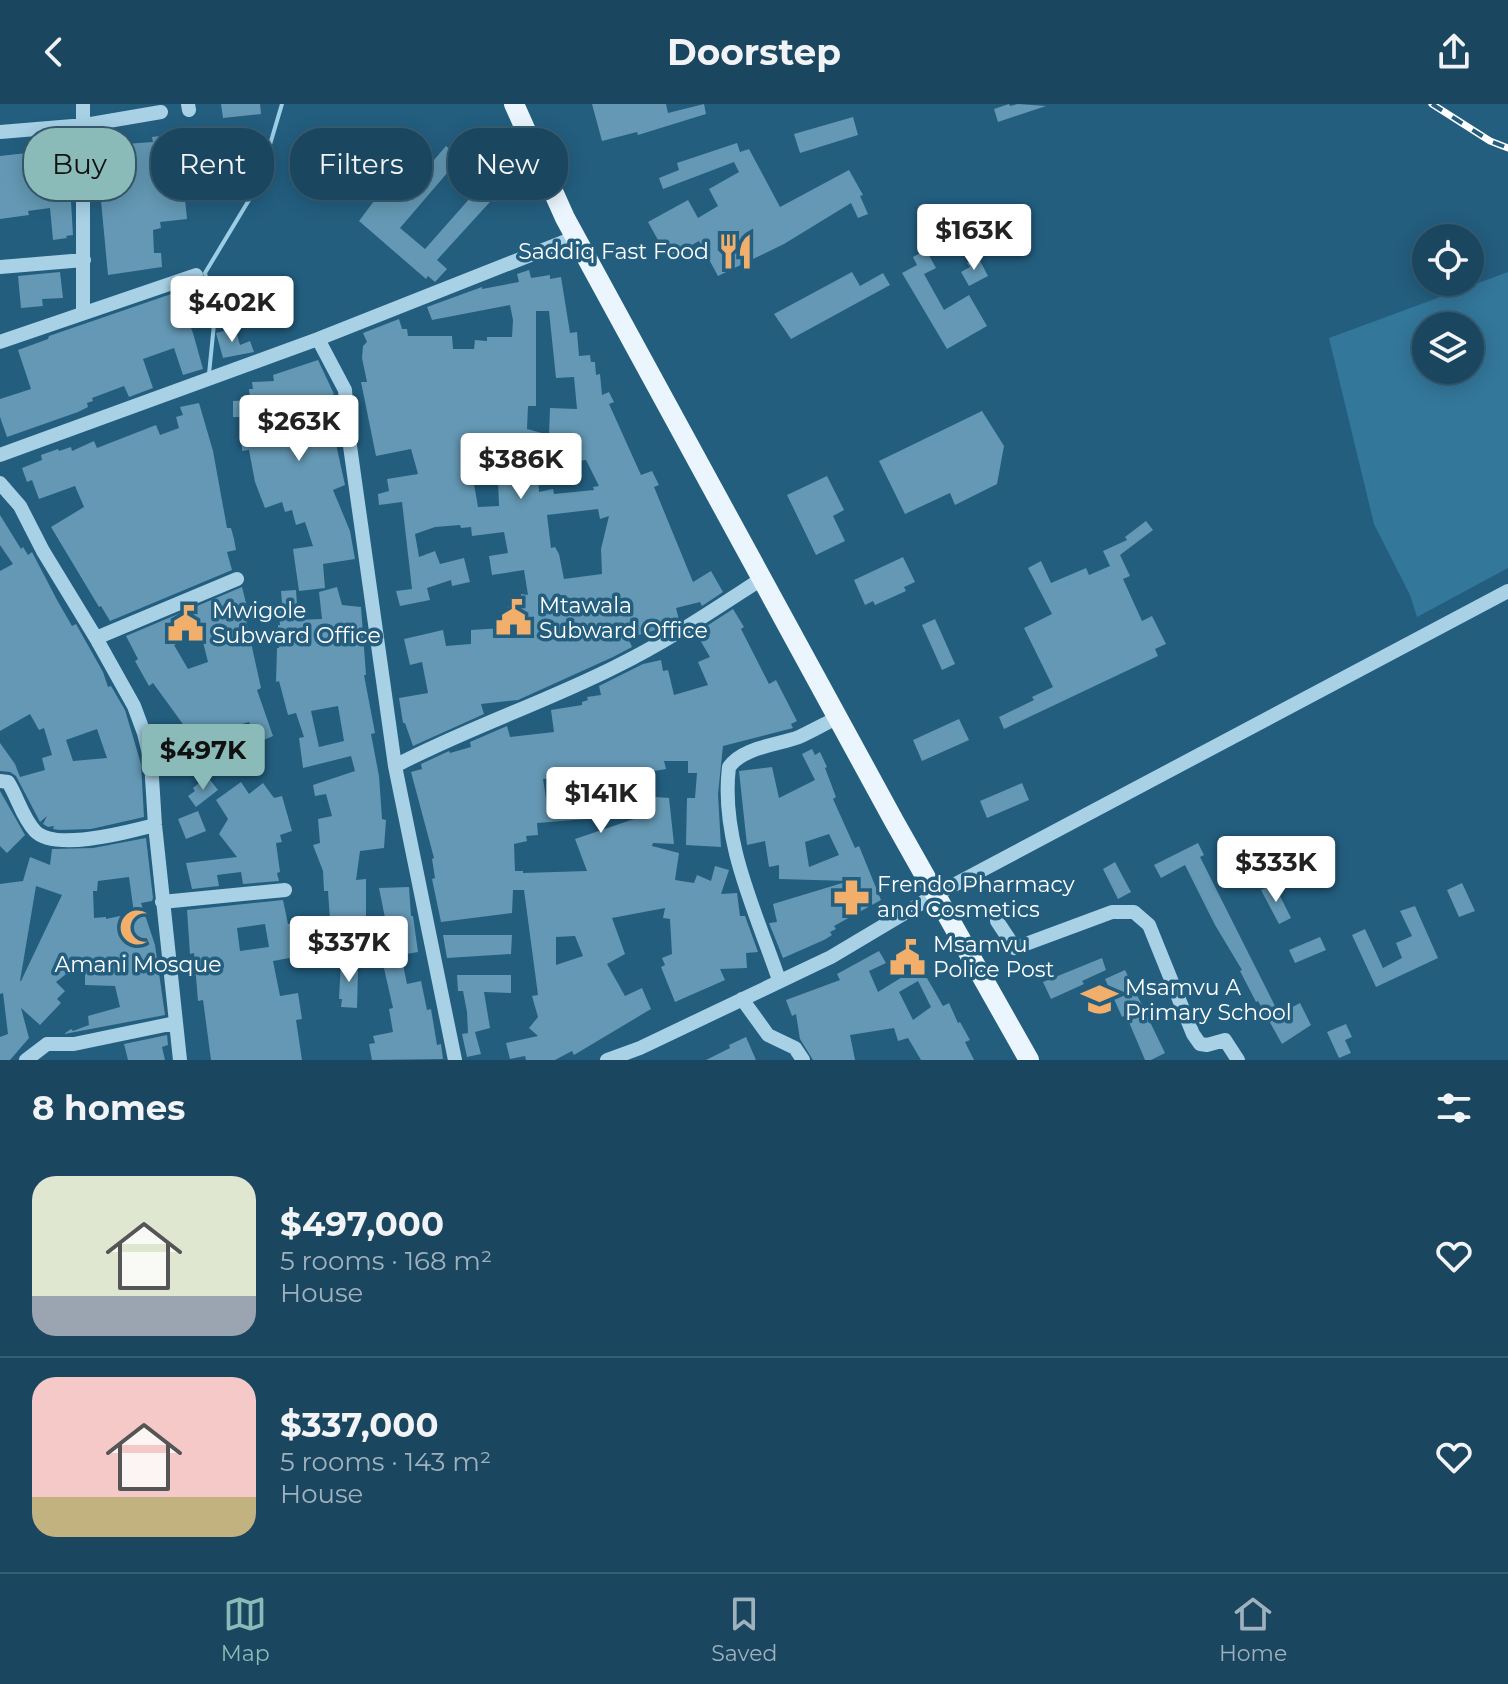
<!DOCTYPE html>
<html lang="en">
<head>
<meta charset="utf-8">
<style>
	body { margin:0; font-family:Montserrat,sans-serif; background:#275068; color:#f1f3f6; height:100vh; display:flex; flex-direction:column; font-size:30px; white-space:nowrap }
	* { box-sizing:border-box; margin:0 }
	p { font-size:26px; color:#9fb1bd }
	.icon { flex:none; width:44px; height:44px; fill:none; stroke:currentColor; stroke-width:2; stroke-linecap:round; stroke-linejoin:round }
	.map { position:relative; height:956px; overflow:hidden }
	.side { display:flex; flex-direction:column; background:#1a465f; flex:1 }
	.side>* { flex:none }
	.guide { position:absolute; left:24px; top:24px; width:800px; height:72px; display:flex; gap:16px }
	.buttons { position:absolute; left:1412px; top:120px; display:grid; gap:16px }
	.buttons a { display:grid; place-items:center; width:72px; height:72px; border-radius:50%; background:#1a465f; box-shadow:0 4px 20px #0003,0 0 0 2px #385e74; font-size:40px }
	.price { position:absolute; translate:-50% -68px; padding:0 18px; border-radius:8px; background:#fff; color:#222; font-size:26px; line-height:52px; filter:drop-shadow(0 2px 4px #0008) }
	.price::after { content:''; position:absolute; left:50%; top:48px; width:24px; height:18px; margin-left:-12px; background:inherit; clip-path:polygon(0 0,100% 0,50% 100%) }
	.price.current { background:#8bbbb9; color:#111 }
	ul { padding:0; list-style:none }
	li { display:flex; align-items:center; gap:24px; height:200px; padding:0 32px }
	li+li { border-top:2px solid #385e74 }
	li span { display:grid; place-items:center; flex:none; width:224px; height:160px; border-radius:24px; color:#555 }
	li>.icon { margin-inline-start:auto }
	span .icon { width:96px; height:96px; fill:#fffc; stroke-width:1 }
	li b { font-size:34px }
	h2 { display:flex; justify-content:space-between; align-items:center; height:96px; padding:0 32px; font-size:34px }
	.tag { padding:0 28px; border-radius:32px; background:#1a465f; box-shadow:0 4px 20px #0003,0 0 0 2px #385e74; font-size:28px; line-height:72px }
	.tag.current { background:#8bbbb9; color:#111 }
	header { display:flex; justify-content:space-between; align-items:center; height:104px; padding:0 32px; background:#1a465f; font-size:36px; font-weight:700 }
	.tab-bar { display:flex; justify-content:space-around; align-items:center; height:112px; border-top:2px solid #385e74; background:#1a465f; font-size:22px; color:#9fb1bd }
	.tab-bar a { display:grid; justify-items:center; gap:4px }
	.tab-bar .current { color:#8bbbb9 }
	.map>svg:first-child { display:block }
</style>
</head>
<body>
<header><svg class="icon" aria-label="back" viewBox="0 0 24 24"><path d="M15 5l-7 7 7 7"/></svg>Doorstep<svg class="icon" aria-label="share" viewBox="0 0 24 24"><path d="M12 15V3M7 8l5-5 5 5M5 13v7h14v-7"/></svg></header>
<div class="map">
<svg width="1508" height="956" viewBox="0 0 1508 956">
	<rect width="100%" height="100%" fill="#235e7f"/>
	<path fill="#33779b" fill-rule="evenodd" d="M1508 168V464L1417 513 1410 491 1374 420 1329 234ZM1426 222H1470V266H1426Z"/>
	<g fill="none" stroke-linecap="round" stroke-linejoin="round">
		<path stroke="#9ccfe7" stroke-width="4" d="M209 270 215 210 205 169 258 81 282 0"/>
	</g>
	<path fill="#6498b4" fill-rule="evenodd" d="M221 0H260L261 10 223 14Z
		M592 0H666L668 9 704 0 706 10 638 31 637 28 602 37Z
		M1009 0 1010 2 1018 0 1046 2 998 18 994 5Z
		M853 13 858 31 800 49 794 30Z
		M176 30V34L182 33 183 39 188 75H183L187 115 160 118 161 124 153 126 154 149H161L162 163 108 171 97 54 126 51 125 40 153 38 152 33Z
		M737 39 740 48 749 45 780 103 849 66 863 91 860 92 868 110 858 114 851 99 784 140 718 172 699 137 668 154 648 118 688 96 698 114 718 102 709 85 739 68 734 58 663 85 659 74 679 66 677 59Z
		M446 42 460 54 400 124 425 145 486 76 499 88 437 156 447 165 435 178 428 172 426 175 359 117 377 93 350 70 362 56 403 92Z
		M36 48V51L68 48 73 131 66 132 67 134 53 136 50 104 28 107 29 111 0 115V52Z
		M238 61 235 95 212 92 217 62Z
		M926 146 936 164 924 170 944 206 969 191 987 222 947 245 902 169 917 161 913 153Z
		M978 153 988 172 969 182 961 168 970 163 967 159Z
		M529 166 531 174 550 171V175L561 173 570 229 577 228 579 252 590 251 591 258H595L596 271 600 270 602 291 609 288 614 298 609 300 641 371 652 367 659 381 654 383 693 478 711 467 723 488 702 502 700 498 676 504 679 516 660 527 659 525 628 534 632 543 613 553 518 596 481 600 484 610 413 642 405 619H403L399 594 428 589 422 558 410 561 404 535 443 526 446 542 471 540V526L503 524 508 502H520L521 490 528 491 524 466 492 471 489 452 508 449 504 428 472 432 471 423 461 424 460 421 435 423 415 430 419 453 435 447 440 460 464 454 470 478 452 482 451 476 427 484 430 496 400 502 396 487 412 485 402 398 379 401 378 390 389 387 387 375 418 370 411 345 376 352 361 278H367L362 254 363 242 367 238 363 229 399 215 402 225H407L408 232H452L453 245H474L475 236 487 237V233H512L513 216 510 201 432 216 427 203 482 183V185L519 178 517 170ZM536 207H549L556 274 574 273 577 305 550 304 549 331 527 325 528 302H536ZM497 348 499 402 478 403 469 351ZM537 351 559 355V359L586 356 599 382 593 383 594 386 554 390 553 385 539 388ZM598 405 600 415 609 412 601 445 602 470 564 475 559 450 555 443 551 444 547 411Z
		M60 168 63 194 42 195 43 202 21 204 18 172Z
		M852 168 860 182 883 169 890 181 791 235 774 210Z
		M177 188 193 229 203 265 183 271 174 244 143 255 153 284 129 293 124 282 92 294 93 297 87 299 88 303 78 308 7 333 0 313V295L31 285 18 246 48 235 49 232Z
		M235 224 240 241 250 237 254 248 223 254 216 229Z
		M318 256 334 290 330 292 336 340 345 381 333 386 350 427 355 455 323 460 325 484 299 487 293 445 313 442 305 418 296 421 292 406 285 408 282 398 265 404 255 378 249 346 242 347 241 313H233V297L250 296 249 285H253L252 278 274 277 273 271Z
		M199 299 213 347 227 424H231L234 435 236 446 227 448 232 466 110 517 101 502 99 503 51 423 84 403 75 382 39 395 32 376 27 378 22 364 42 356 41 351 58 345 59 347 71 343 72 347 94 337 97 344 156 321 160 331 179 324 176 313 183 311 180 303Z
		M982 307 1004 342 997 380 955 401 950 389 905 410 879 357Z
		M827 372 844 406 833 412 845 437 816 451 787 391Z
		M0 411 21 445 23 443 28 451 32 448 57 496 72 522 76 520 103 568 108 583 111 582 125 606 141 660 144 713 91 725 60 726 53 725 54 722 48 723 43 720 47 712 40 718 39 716 16 672 10 668 0 667V639L15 660 20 673 45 666 42 654 52 651 44 624 39 626 30 610 0 627V467L13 460 0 441ZM97 625 107 654 73 657 66 636Z
		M1146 417 1153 426 1120 451 1130 472 1123 475 1142 517 1152 512 1166 540 1155 545 1158 552 1004 625 999 613 1034 596 1032 593 1053 583 1024 524 1052 510 1028 464 1041 457 1051 479 1086 464 1089 471 1110 462 1103 447 1127 436 1125 433Z
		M903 453 915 478 904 483 906 487 875 501 873 497 865 501 854 476Z
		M242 483 250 515 246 516 261 584 257 586 273 632 257 639 249 618 215 628 225 652 209 658 199 636 196 638 153 579 149 582 135 557 138 555 126 532ZM199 522 208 558 188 565 174 541 179 539 174 530Z
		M337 483 342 501 361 503 366 571H364L375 629 371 630 379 672 382 715 386 716 384 744 360 747 356 776 366 775V840L344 841 338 817H330L328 787H324L323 767 313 741 320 739 318 715 332 712 326 690 315 692 313 681 355 667 351 652 303 664 299 634 304 633 296 609 288 611 279 577 276 578 277 544H279L278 521H280L278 499H282L281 487 296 486 298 516 322 515 319 488ZM338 602 344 637 319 643 311 607Z
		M733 505 744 523 741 525 769 580 776 576 797 617 791 620 793 624 723 642 718 690 721 743 686 741 687 694H695L697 669H688V657H664L666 665 654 667 655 693 669 694 674 740 653 739 652 742 679 749 675 776 694 779 697 771 711 777 715 762 729 766 721 790 737 789 740 812H745L758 848 746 849 747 864 720 865 725 876 675 898 661 863 665 861 662 854 672 850 670 815 663 814 665 804 612 814 625 850 607 860 625 892 642 884 651 905 574 951 572 947 555 956H526L525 952 510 955 506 939 538 932 529 924 538 913 532 892 538 891 524 786H513L512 809 441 818 432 775 435 774 432 755 434 754 411 668 422 665 421 660 449 647 450 649 471 643 470 638 507 622 510 633 554 628 551 606 582 601V598L588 596 587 593 601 591 599 582 643 560 661 556 663 567 668 566 674 591 708 581 698 558 710 553 696 529ZM583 672 584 675 594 674 595 702 568 709 567 698 547 700 543 675ZM637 711V714L575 735 587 767 523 769V767H515L514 740 527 737 526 732 538 731 537 719ZM575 832 583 852 556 861V833Z
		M935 515 955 560 942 566 922 521Z
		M959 615 969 636 922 657 913 636Z
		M812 645 815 651 820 648 827 663 825 664 836 693 833 695 855 744 859 742 881 796 834 822 836 825 830 828 832 831 824 836 783 854 769 819 777 818 773 800 849 777 779 775V761L769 763 765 737 747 741 739 667 772 663 779 694 815 676 802 650ZM829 730 839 751 809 763 805 738Z
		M207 672 218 686 196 703 188 692 195 687 193 684Z
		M241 678 249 690 263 679 274 694 282 692 292 727 280 731 282 738 276 739 280 768 277 769 279 777 243 780 241 768 217 771 219 782 192 785 186 759 237 753 219 730 228 715 216 696Z
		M1022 679 1029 696 987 714 980 697Z
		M0 687 25 731 7 749 0 742Z
		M198 707 206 727 186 735 178 715Z
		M146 734 153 794 152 797 141 799 155 841 165 911 64 930 71 925 73 927 89 921 88 912 120 903 115 882 85 881V855L56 878 65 887 57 895 61 899 40 921 21 904 29 934 10 956H0V933L8 930 3 889 0 890V780L23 777 30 753 50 761 52 745 93 744ZM129 773 134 809 106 815V813L94 814 93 787H97L98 777ZM36 782 62 791 21 877H20Z
		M1198 739 1204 751 1200 753 1276 904 1280 902 1283 908 1300 899 1311 921 1282 940 1258 897 1256 898 1240 867 1242 866 1215 821 1185 761 1161 774 1154 761Z
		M1115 758 1131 788 1118 795 1103 765Z
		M1462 779 1475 807 1459 813 1447 786Z
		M1274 780 1291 814 1279 820 1261 786Z
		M409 783 411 812H413L418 848 401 851 407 880 421 877 427 906 431 905 437 941 441 940 443 955 372 956 369 940 375 939 373 932 393 928 389 905 393 904 383 860 391 858V844L379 784Z
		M283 796 288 820 306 818 307 831H301L306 851 273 857 280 892 298 889 302 915 296 916 302 956H211L203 896 198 897 194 849 190 850 187 806ZM265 820 269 843 240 847 237 824Z
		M1415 802 1438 854 1376 883 1352 831 1365 825 1383 864 1402 854 1396 839 1412 832 1400 807Z
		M443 831H512L511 850 447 854Z
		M1320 833 1326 846 1295 859 1289 846Z
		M879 847 886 859 869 867 878 888 920 862 943 902 949 899 958 919 960 918 970 936 965 938 974 956H921L908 934 898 937 894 924 850 931 855 956H813L800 935 796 910 792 912 786 896 840 876 837 870ZM918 877 931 903 913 916 899 888Z
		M1102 854 1106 866 1082 877 1084 880 1051 895 1043 878Z
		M355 856 356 867H358L357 904 341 903 342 895H339L341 857Z
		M1125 866 1165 949 1151 956H1145L1126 911 1122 913 1105 875Z
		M457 871H511V889L484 888 490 924 475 928 481 950 467 953 462 930 468 929 467 908 463 887H458Z
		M1346 920 1352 933 1345 936 1351 949 1339 954 1327 928Z
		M167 931 168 941 162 943 165 956H128L124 940Z
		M746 933 756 956H706L730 944 729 941Z"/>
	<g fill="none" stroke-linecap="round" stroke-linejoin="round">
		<path stroke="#a8d1e6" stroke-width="14" d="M83 0V209
			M188 0 189 6
			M0 28 85 21 161 8
			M0 163 84 156
			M318 235 345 286 349 335 395 662 455 956
			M0 238 196 171
			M0 351 318 235 576 133
			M0 379 20 402 43 447 96 534 134 602 144 629 151 658 155 721 180 956
			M96 534 237 475
			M395 662C467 624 544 599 617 562 668 537 715 505 763 474
			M0 677 8 678C18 694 22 713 35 727 55 748 128 728 155 721
			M162 798 285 786
			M997 817 1015 844 1112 808H1134L1149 821 1193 930 1200 940 1207 941 1225 936 1238 956
			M779 876C756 808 720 736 729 663 743 643 778 641 799 633 812 627 826 619 839 613
			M742 895 768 931 795 944 803 956
			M26 956 47 940H74L175 919
			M607 956 640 944 831 853 935 791 1508 487"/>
		<path stroke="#eaf5fd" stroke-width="20" d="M514 0 565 114 894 717 1029 956"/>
		<defs>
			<path id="rail" d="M1432 0 1490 37 1508 44"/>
		</defs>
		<use href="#rail" stroke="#fff" stroke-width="7"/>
		<use href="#rail" stroke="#235e7f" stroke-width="4" stroke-dasharray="12" stroke-linecap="butt"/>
	</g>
	<defs>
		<symbol id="restaurant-bare" viewBox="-9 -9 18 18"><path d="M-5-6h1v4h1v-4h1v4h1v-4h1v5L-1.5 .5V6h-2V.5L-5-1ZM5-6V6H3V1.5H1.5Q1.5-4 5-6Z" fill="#f1af6b" stroke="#235e7f" stroke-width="2.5" paint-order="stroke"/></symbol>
		<symbol id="civic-bare" viewBox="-9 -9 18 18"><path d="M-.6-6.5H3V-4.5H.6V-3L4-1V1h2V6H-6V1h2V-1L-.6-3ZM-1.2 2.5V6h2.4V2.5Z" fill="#f1af6b" stroke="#235e7f" stroke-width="2.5" paint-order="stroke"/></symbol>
		<symbol id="pharmacy-bare" viewBox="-9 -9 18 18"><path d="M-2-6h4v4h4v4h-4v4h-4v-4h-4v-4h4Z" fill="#f1af6b" stroke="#235e7f" stroke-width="2.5" paint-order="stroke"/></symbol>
		<symbol id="mosque-bare" viewBox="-9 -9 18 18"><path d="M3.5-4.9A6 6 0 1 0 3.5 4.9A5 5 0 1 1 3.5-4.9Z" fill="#f1af6b" stroke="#235e7f" stroke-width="2.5" paint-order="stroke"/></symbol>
		<symbol id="school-bare" viewBox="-9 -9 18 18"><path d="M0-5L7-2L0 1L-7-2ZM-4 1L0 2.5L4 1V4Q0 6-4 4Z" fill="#f1af6b" stroke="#235e7f" stroke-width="2.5" paint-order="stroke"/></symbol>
	</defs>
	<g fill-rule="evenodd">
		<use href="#restaurant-bare" x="710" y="122" width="51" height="51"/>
		<use href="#civic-bare" x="488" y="488" width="51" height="51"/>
		<use href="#civic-bare" x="160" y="494" width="51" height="51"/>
		<use href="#pharmacy-bare" x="826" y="768" width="51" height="51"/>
		<use href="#mosque-bare" x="112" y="798" width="51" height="51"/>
		<use href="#civic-bare" x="882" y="828" width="51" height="51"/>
		<use href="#school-bare" x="1074" y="870" width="51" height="51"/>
	</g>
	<g text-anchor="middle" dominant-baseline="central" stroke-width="7" stroke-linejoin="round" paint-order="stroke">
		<g font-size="22" fill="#fff" stroke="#235e7f" text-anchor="start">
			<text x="709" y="147" text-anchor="end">Saddiq Fast Food</text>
			<text x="539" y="501">Mtawala<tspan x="539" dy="25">Subward Office</tspan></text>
			<text x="212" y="506">Mwigole<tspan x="212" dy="25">Subward Office</tspan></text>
			<text x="877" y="780">Frendo Pharmacy<tspan x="877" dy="25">and Cosmetics</tspan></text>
			<text x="933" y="840">Msamvu<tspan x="933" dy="25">Police Post</tspan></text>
			<text x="138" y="860" text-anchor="middle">Amani Mosque</text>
			<text x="1125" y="883">Msamvu A<tspan x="1125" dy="25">Primary School</tspan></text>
		</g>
	</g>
</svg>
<div class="buttons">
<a><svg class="icon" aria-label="locate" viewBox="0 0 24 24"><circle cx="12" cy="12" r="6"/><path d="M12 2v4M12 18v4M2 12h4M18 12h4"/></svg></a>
<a><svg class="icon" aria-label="layers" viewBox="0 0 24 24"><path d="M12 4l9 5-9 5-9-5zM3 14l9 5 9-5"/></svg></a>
</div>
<b class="price" style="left:974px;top:168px">$163K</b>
<b class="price" style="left:232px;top:240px">$402K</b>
<b class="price" style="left:299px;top:359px">$263K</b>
<b class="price" style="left:521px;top:397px">$386K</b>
<b class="price current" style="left:203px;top:688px">$497K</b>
<b class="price" style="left:601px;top:731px">$141K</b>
<b class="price" style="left:1276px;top:800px">$333K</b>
<b class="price" style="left:349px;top:880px">$337K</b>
<div class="guide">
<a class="tag current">Buy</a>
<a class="tag">Rent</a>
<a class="tag">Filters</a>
<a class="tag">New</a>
</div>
</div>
<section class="side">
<h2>8 homes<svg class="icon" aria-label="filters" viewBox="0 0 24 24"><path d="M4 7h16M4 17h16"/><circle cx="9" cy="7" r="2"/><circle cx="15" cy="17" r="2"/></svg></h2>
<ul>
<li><span style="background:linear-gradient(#dfe7d0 75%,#9aa5b1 0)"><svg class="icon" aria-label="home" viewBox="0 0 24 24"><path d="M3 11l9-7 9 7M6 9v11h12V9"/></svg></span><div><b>$497,000</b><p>5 rooms · 168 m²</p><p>House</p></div><svg class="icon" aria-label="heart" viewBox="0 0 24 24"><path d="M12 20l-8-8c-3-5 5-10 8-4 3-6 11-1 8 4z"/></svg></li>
<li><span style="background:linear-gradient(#f6c9c9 75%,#c2b280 0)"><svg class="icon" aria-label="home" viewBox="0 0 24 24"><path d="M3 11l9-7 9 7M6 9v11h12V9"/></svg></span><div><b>$337,000</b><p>5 rooms · 143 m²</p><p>House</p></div><svg class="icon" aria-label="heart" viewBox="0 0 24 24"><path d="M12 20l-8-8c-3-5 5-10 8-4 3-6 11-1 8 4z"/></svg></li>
</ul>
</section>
<nav class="tab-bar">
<a class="current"><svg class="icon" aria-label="map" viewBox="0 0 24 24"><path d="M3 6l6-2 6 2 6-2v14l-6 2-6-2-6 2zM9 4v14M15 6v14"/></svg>Map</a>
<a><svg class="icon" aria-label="saved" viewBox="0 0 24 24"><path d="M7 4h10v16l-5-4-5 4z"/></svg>Saved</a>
<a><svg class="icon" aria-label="home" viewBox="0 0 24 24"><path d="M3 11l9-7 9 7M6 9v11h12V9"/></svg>Home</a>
</nav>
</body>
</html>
